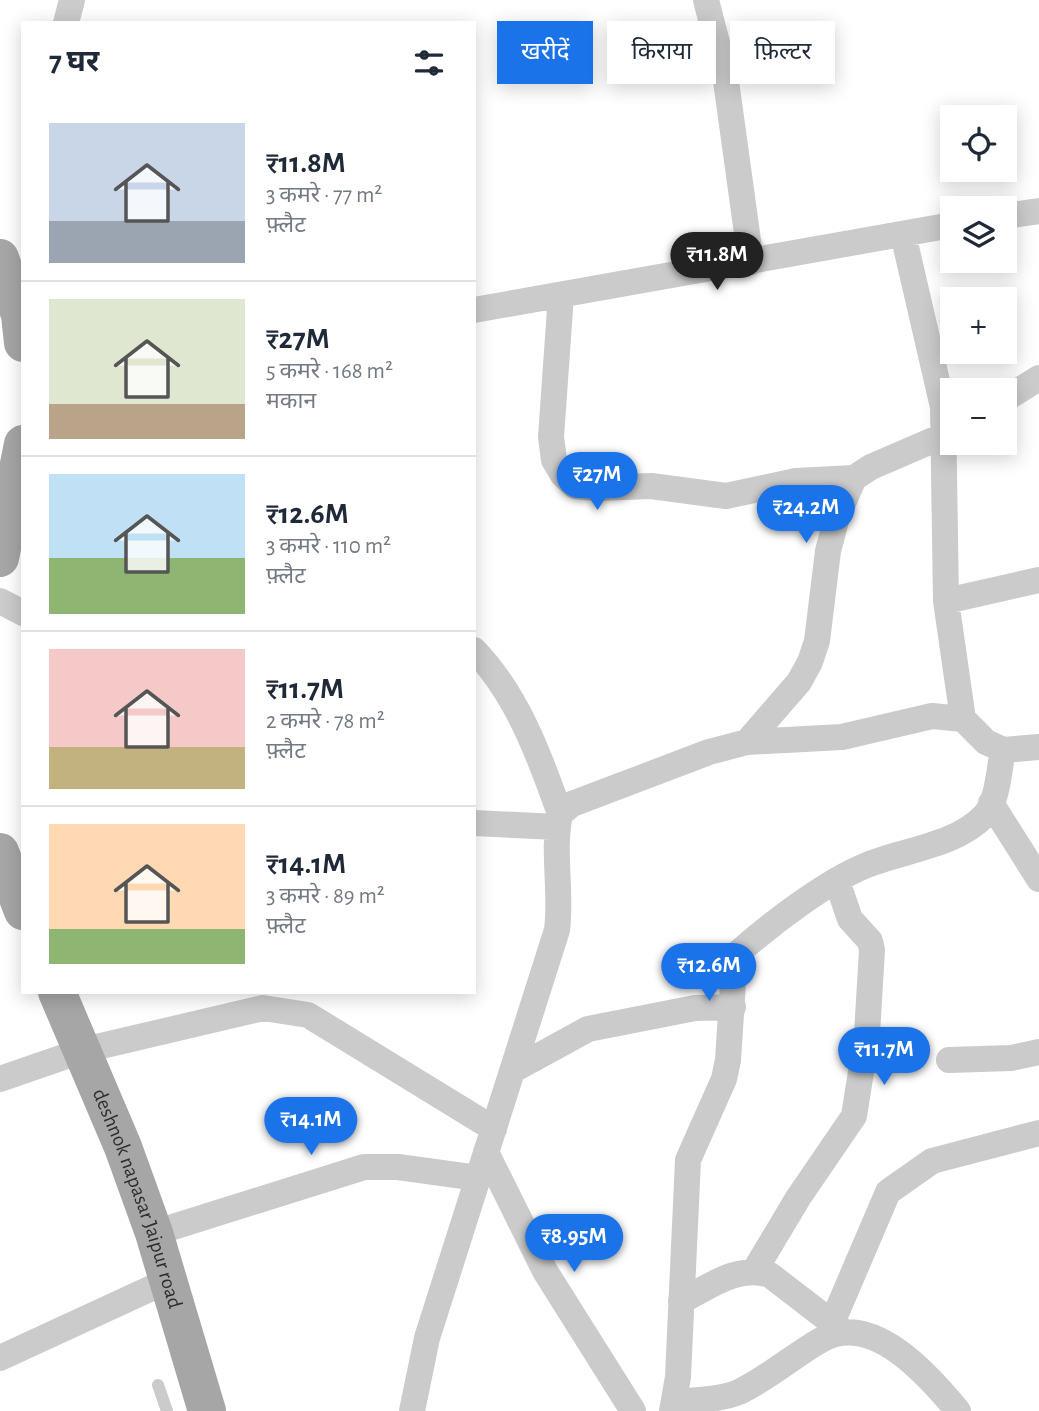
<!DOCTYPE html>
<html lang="hi">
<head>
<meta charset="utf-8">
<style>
	body { margin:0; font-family:"Alegreya Sans","Noto Sans Devanagari",sans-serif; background:#f2f2f3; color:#1f2937; height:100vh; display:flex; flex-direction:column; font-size:26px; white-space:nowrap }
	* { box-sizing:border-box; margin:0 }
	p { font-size:23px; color:#747a83 }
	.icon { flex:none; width:38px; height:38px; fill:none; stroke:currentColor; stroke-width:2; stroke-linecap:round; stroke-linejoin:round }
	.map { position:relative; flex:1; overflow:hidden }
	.side { position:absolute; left:21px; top:21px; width:455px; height:973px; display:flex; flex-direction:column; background:#fff; border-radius:0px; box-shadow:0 4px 18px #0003 }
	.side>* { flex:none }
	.top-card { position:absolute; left:497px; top:21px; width:436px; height:63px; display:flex; gap:14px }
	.controls { position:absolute; left:940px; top:105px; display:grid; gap:14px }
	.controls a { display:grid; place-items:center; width:77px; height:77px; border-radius:0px; background:#fff; box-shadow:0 4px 18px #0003; font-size:35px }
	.price { position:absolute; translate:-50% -60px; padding:0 16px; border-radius:24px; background:#1a73e8; color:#fff; font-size:23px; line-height:46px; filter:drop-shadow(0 2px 4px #0008) }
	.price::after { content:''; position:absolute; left:50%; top:42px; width:21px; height:16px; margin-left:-10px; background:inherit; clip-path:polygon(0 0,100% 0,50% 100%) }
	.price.on { background:#222; color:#fff }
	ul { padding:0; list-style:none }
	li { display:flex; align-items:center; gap:21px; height:175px; padding:0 28px }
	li+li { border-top:2px solid #e0e1e3 }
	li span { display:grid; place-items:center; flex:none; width:196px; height:140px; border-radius:0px; color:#555 }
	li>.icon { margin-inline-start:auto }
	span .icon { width:84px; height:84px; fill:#fffc; stroke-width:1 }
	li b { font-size:30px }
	h2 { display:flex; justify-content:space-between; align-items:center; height:84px; padding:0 28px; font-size:30px }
	.chip { padding:0 24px; border-radius:0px; background:#fff; box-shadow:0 4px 18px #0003; font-size:24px; line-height:63px }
	.chip.on { background:#1a73e8; color:#fff }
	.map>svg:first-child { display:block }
</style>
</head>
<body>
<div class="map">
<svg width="1039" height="1411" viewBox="0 0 1039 1411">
	<rect width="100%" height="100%" fill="#fff"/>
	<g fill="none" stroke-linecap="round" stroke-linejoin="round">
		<path stroke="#cbcbcb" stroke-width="12" d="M158 1385 167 1411"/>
		<path stroke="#cbcbcb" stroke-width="26" d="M706 0 725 74 751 262
			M66 23 72 0
			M1004 216 1039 211
			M903 234 943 407 946 601 963 719
			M561 295 551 437 554 460 563 475 575 486 597 488 651 486 726 496 796 481 854 478
			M474 310 952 225
			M1004 400 1039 378
			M0 601 23 613
			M946 601 1039 580
			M474 650C517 694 540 757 560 814
			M747 742 799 682 810 662 817 641 828 551 837 517 854 478 871 467 952 432
			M991 803 1039 879
			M474 823 557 827
			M949 1060 1011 1058 1039 1052
			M513 1070 588 1029 695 1008 733 1007
			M0 1079 84 1050 263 1008 308 1015 494 1129
			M486 1152 545 1271 633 1411
			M154 1233 364 1167H398L478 1178
			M755 1270 798 1198 854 1116 867 1034 872 950 870 941 850 919 837 881
			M681 1301C709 1287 738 1264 770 1275L844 1332
			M832 1323 888 1192 932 1161 1039 1133
			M0 1358 167 1281
			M675 1402C696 1400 719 1400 739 1392 768 1378 793 1356 821 1340 872 1310 929 1376 958 1411
			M412 1411 427 1338 557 930C562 891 552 853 560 814L572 804 709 752 747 742 842 737 932 716 963 719 986 742 1003 750 1039 747
			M672 1411 678 1377 688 1160 724 1079 728 1060 734 968 739 952C772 923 827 881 867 865 904 850 955 846 984 816 998 802 999 769 1003 750"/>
		<g stroke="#a6a6a6" stroke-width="38">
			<path d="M0 258 20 315 23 343"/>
			<path d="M0 558 23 444"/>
			<path d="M0 852 23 911"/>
			<path id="s1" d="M57 992 123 1147 154 1233 207 1411"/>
		</g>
	</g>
	<g text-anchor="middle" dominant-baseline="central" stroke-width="7" stroke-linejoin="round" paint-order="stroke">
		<g font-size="21" fill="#2e2e2e" stroke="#fff">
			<text stroke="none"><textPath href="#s1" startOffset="222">deshnok napasar Jaipur road</textPath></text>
		</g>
	</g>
</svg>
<div class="controls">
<a><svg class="icon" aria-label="locate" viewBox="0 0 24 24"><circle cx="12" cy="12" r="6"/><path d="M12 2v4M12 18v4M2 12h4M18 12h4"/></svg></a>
<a><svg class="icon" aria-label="layers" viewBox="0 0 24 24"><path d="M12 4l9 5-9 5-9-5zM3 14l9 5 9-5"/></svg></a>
<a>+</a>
<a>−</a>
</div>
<b class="price on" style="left:717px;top:292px">₹11.8M</b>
<b class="price" style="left:597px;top:512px">₹27M</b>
<b class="price" style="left:806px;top:545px">₹24.2M</b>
<b class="price" style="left:709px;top:1003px">₹12.6M</b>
<b class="price" style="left:884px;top:1087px">₹11.7M</b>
<b class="price" style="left:311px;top:1157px">₹14.1M</b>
<b class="price" style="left:574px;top:1274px">₹8.95M</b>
<div class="top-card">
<a class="chip on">खरीदें</a>
<a class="chip">किराया</a>
<a class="chip">फ़िल्टर</a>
</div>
<section class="side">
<h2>7 घर<svg class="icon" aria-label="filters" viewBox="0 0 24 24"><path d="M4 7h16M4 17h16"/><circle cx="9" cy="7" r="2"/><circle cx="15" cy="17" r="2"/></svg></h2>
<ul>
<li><span style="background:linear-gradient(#c9d6e8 70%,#9aa5b1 0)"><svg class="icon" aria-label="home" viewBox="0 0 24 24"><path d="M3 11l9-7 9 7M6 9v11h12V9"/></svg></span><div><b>₹11.8M</b><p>3 कमरे · 77 m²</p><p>फ़्लैट</p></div></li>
<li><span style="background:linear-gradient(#dfe7d0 75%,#b9a48a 0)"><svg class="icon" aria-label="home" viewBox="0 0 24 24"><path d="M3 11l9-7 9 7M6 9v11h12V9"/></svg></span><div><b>₹27M</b><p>5 कमरे · 168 m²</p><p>मकान</p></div></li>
<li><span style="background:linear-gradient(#bfe0f5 60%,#8fb573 0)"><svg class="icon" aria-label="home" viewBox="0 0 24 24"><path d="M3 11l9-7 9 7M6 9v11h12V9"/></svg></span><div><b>₹12.6M</b><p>3 कमरे · 110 m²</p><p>फ़्लैट</p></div></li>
<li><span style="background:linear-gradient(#f6c9c9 70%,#c2b280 0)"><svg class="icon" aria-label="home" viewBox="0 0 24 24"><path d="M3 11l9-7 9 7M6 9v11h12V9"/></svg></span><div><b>₹11.7M</b><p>2 कमरे · 78 m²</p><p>फ़्लैट</p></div></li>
<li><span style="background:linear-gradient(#ffd9b3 75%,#8fb573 0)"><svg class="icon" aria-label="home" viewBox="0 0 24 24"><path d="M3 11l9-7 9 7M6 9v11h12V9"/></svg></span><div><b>₹14.1M</b><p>3 कमरे · 89 m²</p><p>फ़्लैट</p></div></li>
</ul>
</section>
</div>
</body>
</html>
